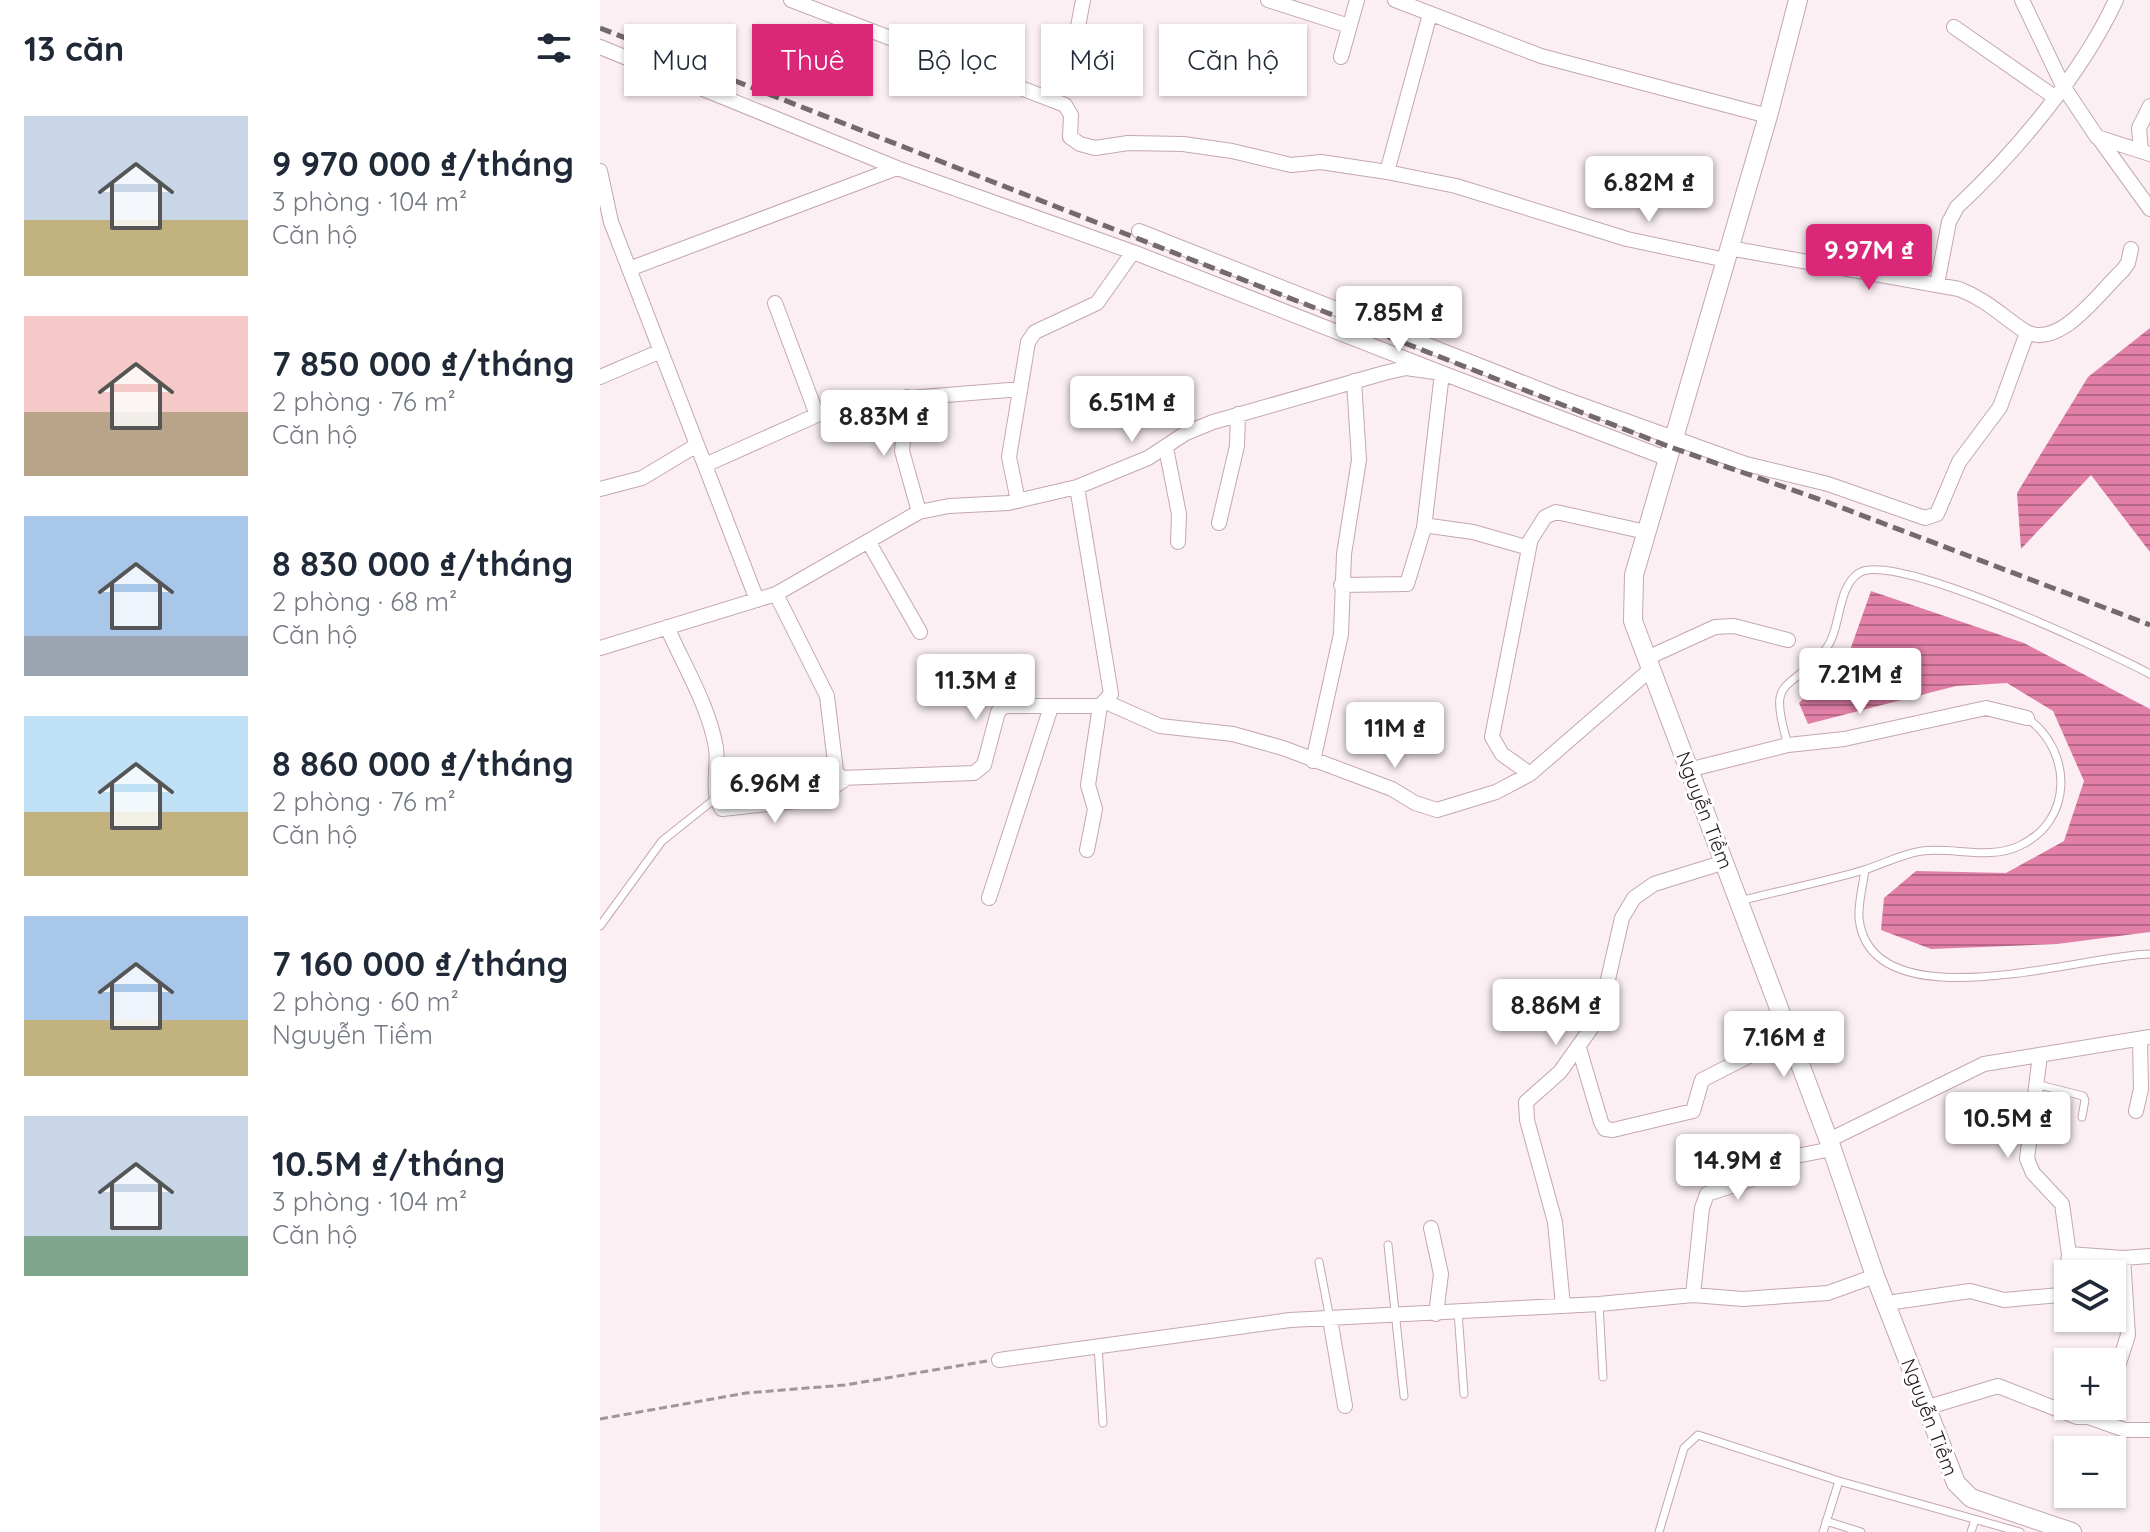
<!DOCTYPE html>
<html lang="vi">
<head>
<meta charset="utf-8">
<style>
	body { margin:0; font-family:Quicksand,sans-serif; background:#f6f6f7; color:#1f2937; height:100vh; display:flex; flex-direction:column; font-size:30px; white-space:nowrap }
	* { box-sizing:border-box; margin:0 }
	p { font-size:26px; color:#747a83 }
	.icon { flex:none; width:44px; height:44px; fill:none; stroke:currentColor; stroke-width:2; stroke-linecap:round; stroke-linejoin:round }
	.map { position:relative; flex:1; overflow:hidden }
	.details { display:flex; flex-direction:column; background:#fff; width:600px }
	.details>* { flex:none }
	.banner { position:absolute; left:24px; top:24px; width:760px; height:72px; display:flex; gap:16px }
	.buttons { position:absolute; left:1454px; top:1260px; display:grid; gap:16px }
	.buttons a { display:grid; place-items:center; width:72px; height:72px; border-radius:0px; background:#fff; box-shadow:0 2px 6px #0004; font-size:40px }
	.price { position:absolute; translate:-50% -68px; padding:0 18px; border-radius:8px; background:#fff; color:#222; font-size:26px; line-height:52px; filter:drop-shadow(0 2px 4px #0008) }
	.price::after { content:''; position:absolute; left:50%; top:48px; width:24px; height:18px; margin-left:-12px; background:inherit; clip-path:polygon(0 0,100% 0,50% 100%) }
	.price.active { background:#db2777; color:#fff }
	ul { padding:0; list-style:none }
	li { display:flex; align-items:center; gap:24px; height:200px; padding:0 24px }
	li span { display:grid; place-items:center; flex:none; width:224px; height:160px; border-radius:0px; color:#555 }
	li>.icon { margin-inline-start:auto }
	span .icon { width:96px; height:96px; fill:#fffc; stroke-width:1 }
	li b { font-size:34px }
	h2 { display:flex; justify-content:space-between; align-items:center; height:96px; padding:0 24px; font-size:34px }
	.tag { padding:0 28px; border-radius:0px; background:#fff; box-shadow:0 2px 6px #0004; font-size:28px; line-height:72px }
	.tag.active { background:#db2777; color:#fff }
	main { display:flex; flex:1; min-height:0 }
	.map>svg:first-child { display:block }
</style>
</head>
<body>
<main>
<section class="details">
<h2>13 căn<svg class="icon" aria-label="filters" viewBox="0 0 24 24"><path d="M4 7h16M4 17h16"/><circle cx="9" cy="7" r="2"/><circle cx="15" cy="17" r="2"/></svg></h2>
<ul>
<li><span style="background:linear-gradient(#c9d6e8 65%,#c2b280 0)"><svg class="icon" aria-label="home" viewBox="0 0 24 24"><path d="M3 11l9-7 9 7M6 9v11h12V9"/></svg></span><div><b>9 970 000 ₫/tháng</b><p>3 phòng · 104 m²</p><p>Căn hộ</p></div></li>
<li><span style="background:linear-gradient(#f6c9c9 60%,#b9a48a 0)"><svg class="icon" aria-label="home" viewBox="0 0 24 24"><path d="M3 11l9-7 9 7M6 9v11h12V9"/></svg></span><div><b>7 850 000 ₫/tháng</b><p>2 phòng · 76 m²</p><p>Căn hộ</p></div></li>
<li><span style="background:linear-gradient(#a9c7e8 75%,#9aa5b1 0)"><svg class="icon" aria-label="home" viewBox="0 0 24 24"><path d="M3 11l9-7 9 7M6 9v11h12V9"/></svg></span><div><b>8 830 000 ₫/tháng</b><p>2 phòng · 68 m²</p><p>Căn hộ</p></div></li>
<li><span style="background:linear-gradient(#bfe0f5 60%,#c2b280 0)"><svg class="icon" aria-label="home" viewBox="0 0 24 24"><path d="M3 11l9-7 9 7M6 9v11h12V9"/></svg></span><div><b>8 860 000 ₫/tháng</b><p>2 phòng · 76 m²</p><p>Căn hộ</p></div></li>
<li><span style="background:linear-gradient(#a9c7e8 65%,#c2b280 0)"><svg class="icon" aria-label="home" viewBox="0 0 24 24"><path d="M3 11l9-7 9 7M6 9v11h12V9"/></svg></span><div><b>7 160 000 ₫/tháng</b><p>2 phòng · 60 m²</p><p>Nguyễn Tiềm</p></div></li>
<li><span style="background:linear-gradient(#c9d6e8 75%,#7fa58c 0)"><svg class="icon" aria-label="home" viewBox="0 0 24 24"><path d="M3 11l9-7 9 7M6 9v11h12V9"/></svg></span><div><b>10.5M ₫/tháng</b><p>3 phòng · 104 m²</p><p>Căn hộ</p></div></li>
</ul>
</section>
<div class="map">
<svg width="1550" height="1532" viewBox="0 0 1550 1532">
	<defs>
		<pattern id="water-rules" width="6" height="5" patternUnits="userSpaceOnUse" patternTransform="scale(2)"><rect width="6" height="5" fill="#e17fa7"/><path d="M0 2.5h6" fill="none" stroke="#b66787"/></pattern>
	</defs>
	<rect width="100%" height="100%" fill="#fbeff3"/>
	<path fill="url(#water-rules)" d="M1550 328V552L1491 475 1421 549 1417 493 1488 377Z
		M1271 591 1424 643 1550 709V932L1457 944 1331 949 1281 930 1284 898 1316 871 1406 873 1464 841 1484 781 1453 711 1407 683 1356 686 1208 724 1199 703 1249 653Z"/>
	<g fill="none" stroke-linecap="round" stroke-linejoin="round">
		<defs>
			<path id="service" d="M1188 745C1167 674 1187 695 1225 650 1242 629 1236 588 1259 573 1293 550 1509 652 1550 674
				M1265 870C1263 885 1258 903 1259 918 1270 1026 1487 954 1550 954
				M1140 901C1181 890 1224 882 1264 870 1284 864 1301 854 1322 851 1353 847 1390 860 1419 846 1474 821 1473 751 1427 718
				M0 926 62 841 116 798
				M1436 1084 1483 1096 1485 1100 1482 1117
				M788 1245 804 1396
				M719 1262 730 1319
				M999 1304 1003 1377
				M858 1312 864 1394
				M498 1346 503 1423
				M1226 1521 1261 1532
				M1059 1532 1084 1448 1098 1435 1239 1481 1420 1532
				M1223 1532 1239 1481
				M1371 1532 1375 1520"/>
			<path id="minor" d="M191 0 465 105 471 115 470 137 480 144 495 148 528 143 583 144 632 151 691 165 721 162 787 172 856 186 1027 239 1126 260
				M668 0 749 26
				M795 0 941 56 1168 116
				M1422 0 1463 86 1497 137 1550 154
				M1354 27 1453 96
				M0 47 297 168 533 252 842 373 824 528
				M473 53 483 0
				M741 57 757 0
				M1498 137 1550 209
				M1541 151 1539 128 1550 106
				M0 171 11 222 157 600
				M787 172 830 14
				M539 231 954 395 1146 464 1228 484 1325 518 1337 514 1359 462 1400 407 1427 333
				M1129 248 1359 289C1385 299 1401 315 1423 330 1458 353 1499 292 1523 270L1528 263 1531 249
				M29 269 297 168
				M1337 284 1349 222 1357 207C1416 152 1482 73 1516 0
				M175 303 217 415
				M0 377 61 351
				M307 397 302 451 319 512
				M566 448 579 514 578 542
				M105 465 217 415 260 402 420 389
				M0 489 42 478 97 445
				M418 501 409 457 428 342 435 332 497 303 533 252
				M619 523 637 446 638 414
				M268 541 320 632
				M930 543 892 737 902 754 930 774
				M741 585 807 584 824 528 830 526 873 532 926 547 945 517 956 512 1046 532
				M176 594 227 696 236 771 241 778 374 773 384 765 398 712 404 706H500L511 694 477 487
				M67 627C84 666 109 706 116 748 119 768 110 792 122 809L216 799 244 780
				M0 648 176 594 319 512 349 506 408 503 477 487 548 458 586 433 613 422 784 373 806 368 842 373 1066 458
				M1047 658 1115 627 1134 626 1188 640
				M506 702 560 726 633 734 683 748 792 789 815 803 837 810 896 792 930 774 1051 669
				M713 761 741 634 744 554 759 460 754 381
				M1088 770 1188 745 1244 739 1386 708 1427 718
				M487 850 495 809 488 785 500 706
				M389 898 451 707
				M979 1048 1001 1122 1005 1129 1013 1130 1093 1111 1102 1080 1190 1035
				M1440 1055 1427 1159 1433 1173 1462 1204 1469 1254
				M1536 1111 1541 1089 1540 1039
				M1229 1140 1384 1064 1550 1037
				M831 1228 841 1274 836 1314
				M1093 1295 1102 1208 1107 1194 1171 1173 1191 1157 1232 1149
				M1287 1303 1370 1291 1404 1300 1460 1295 1466 1288 1469 1254 1523 1258 1550 1256
				M963 1306 955 1222 927 1120 926 1102 960 1072 992 1027 1007 984 1022 918 1034 898 1054 884 1125 862
				M730 1319 745 1406
				M399 1360 690 1320 999 1304 1093 1295 1143 1299 1228 1293 1275 1276
				M1512 1385 1528 1335 1523 1258
				M1325 1408 1398 1386 1477 1417H1488L1502 1406
				M1488 1417 1525 1430H1550"/>
			<path id="tertiary" d="M1198 0 1168 116 1034 575 1033 621 1232 1149 1275 1276 1356 1483 1371 1498 1472 1532"/>
		</defs>
		<use href="#service" stroke="#c4a7b1" stroke-width="9"/>
		<use href="#minor" stroke="#c4a7b1" stroke-width="16"/>
		<use href="#tertiary" stroke="#c4a7b1" stroke-width="20"/>
		<path stroke="#a09599" stroke-width="3" stroke-dasharray="8 4" stroke-linecap="butt" d="M0 1419 146 1393 245 1385 387 1361"/>
		<use href="#service" stroke="#fff" stroke-width="7"/>
		<use href="#minor" stroke="#fff" stroke-width="14"/>
		<use href="#tertiary" stroke="#fff" stroke-width="18"/>
		<path stroke="#74696d" stroke-width="5" stroke-dasharray="12 6" stroke-linecap="butt" d="M0 28 1070 447 1227 502 1550 625"/>
	</g>
	<g text-anchor="middle" dominant-baseline="central" stroke-width="6" stroke-linejoin="round" paint-order="stroke">
		<g font-size="20" fill="#22181c" stroke="#fff">
			<text transform="translate(1105 810) rotate(69)">Nguyễn Tiềm</text>
			<text transform="translate(1330 1417) rotate(69)">Nguyễn Tiềm</text>
		</g>
	</g>
</svg>
<div class="buttons">
<a><svg class="icon" aria-label="layers" viewBox="0 0 24 24"><path d="M12 4l9 5-9 5-9-5zM3 14l9 5 9-5"/></svg></a>
<a>+</a>
<a>−</a>
</div>
<b class="price" style="left:1049px;top:224px">6.82M ₫</b>
<b class="price active" style="left:1269px;top:292px">9.97M ₫</b>
<b class="price" style="left:799px;top:354px">7.85M ₫</b>
<b class="price" style="left:532px;top:444px">6.51M ₫</b>
<b class="price" style="left:284px;top:458px">8.83M ₫</b>
<b class="price" style="left:1260px;top:716px">7.21M ₫</b>
<b class="price" style="left:376px;top:722px">11.3M ₫</b>
<b class="price" style="left:795px;top:770px">11M ₫</b>
<b class="price" style="left:175px;top:825px">6.96M ₫</b>
<b class="price" style="left:956px;top:1047px">8.86M ₫</b>
<b class="price" style="left:1184px;top:1079px">7.16M ₫</b>
<b class="price" style="left:1408px;top:1160px">10.5M ₫</b>
<b class="price" style="left:1138px;top:1202px">14.9M ₫</b>
<div class="banner">
<a class="tag">Mua</a>
<a class="tag active">Thuê</a>
<a class="tag">Bộ lọc</a>
<a class="tag">Mới</a>
<a class="tag">Căn hộ</a>
</div>
</div>
</main>
</body>
</html>
